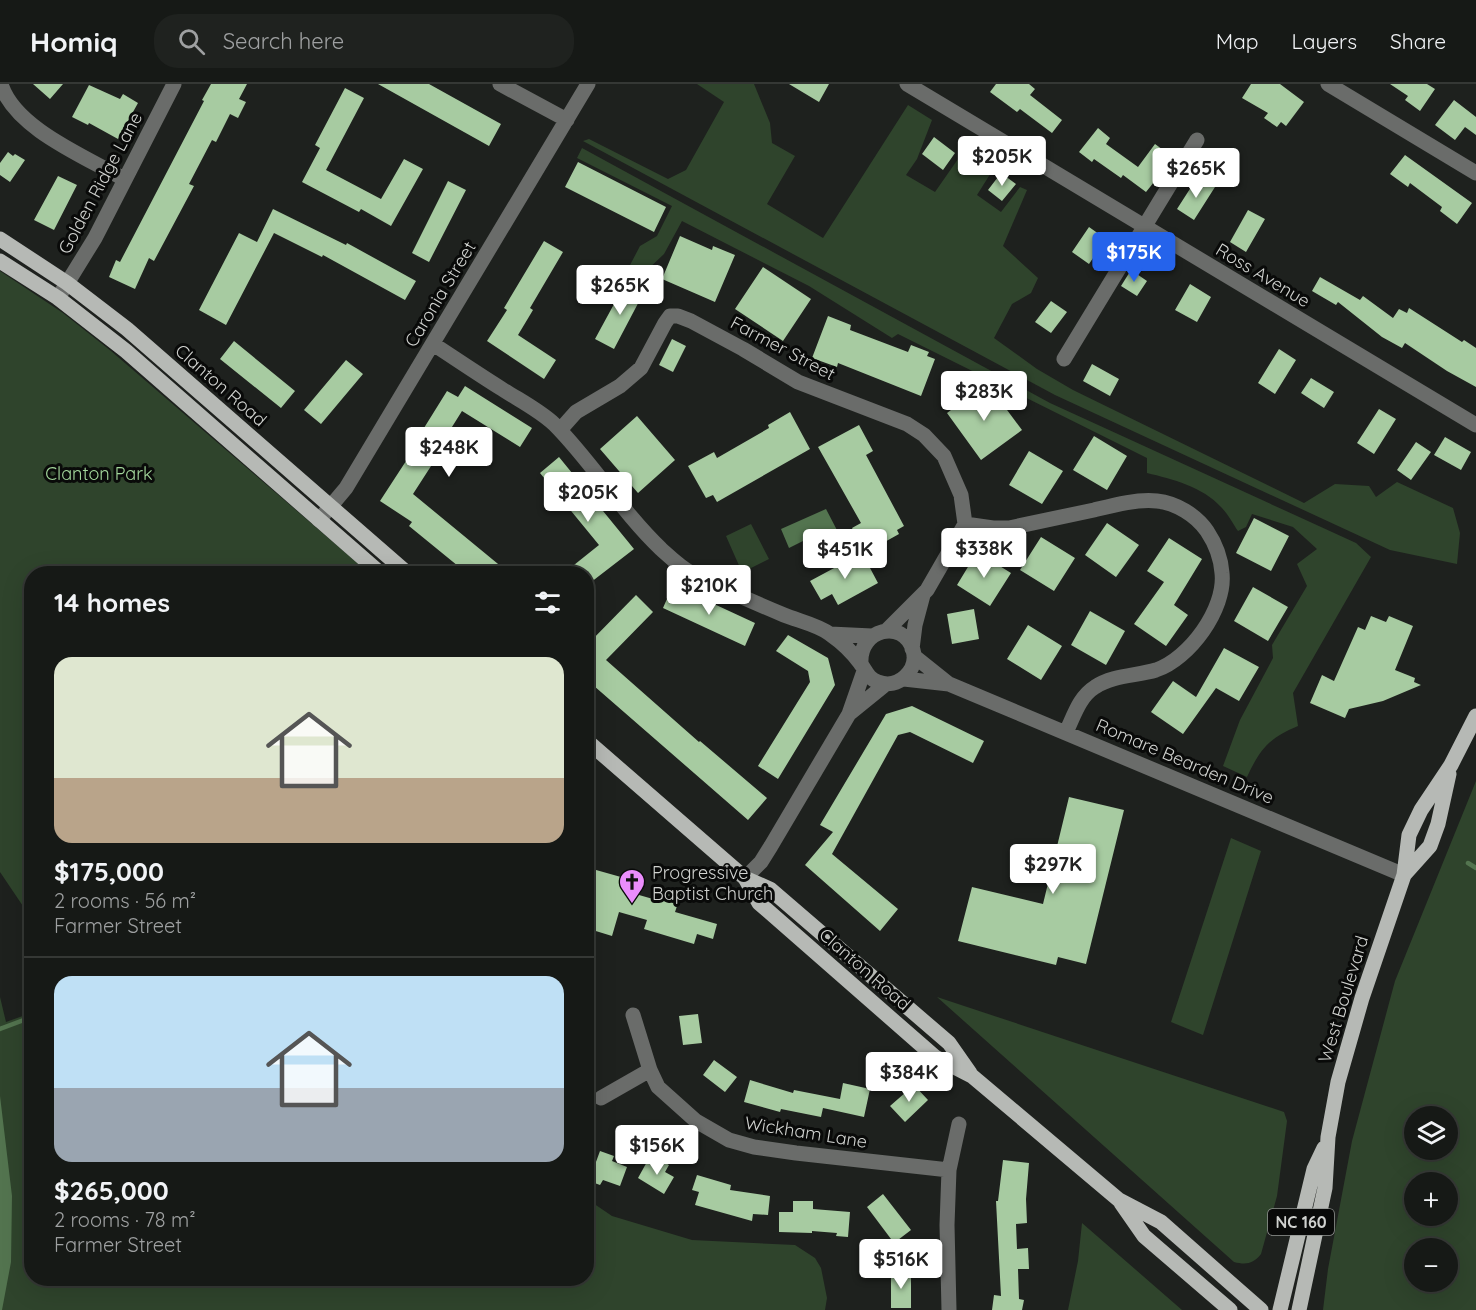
<!DOCTYPE html>
<html lang="en">
<head>
<meta charset="utf-8">
<style>
	body { margin:0; font-family:Quicksand,sans-serif; background:#1f221f; color:#f1f3f6; height:100vh; display:flex; flex-direction:column; font-size:22px; white-space:nowrap }
	* { box-sizing:border-box; margin:0 }
	p { font-size:20px; color:#9ea0a1 }
	.icon { flex:none; width:33px; height:33px; fill:none; stroke:currentColor; stroke-width:2; stroke-linecap:round; stroke-linejoin:round }
	.map { position:relative; flex:1; overflow:hidden }
	.panel { position:absolute; left:24px; top:482px; width:570px; height:720px; display:flex; flex-direction:column; background:#161916; border-radius:24px; box-shadow:0 6px 24px #0002,0 0 0 2px #353835 }
	.panel>* { flex:none }
	.fabs { position:absolute; left:1404px; top:1022px; display:grid; gap:12px }
	.fabs a { display:grid; place-items:center; width:54px; height:54px; border-radius:50%; background:#161916; box-shadow:0 6px 24px #0002,0 0 0 2px #353835; font-size:30px }
	.price { position:absolute; translate:-50% -51px; padding:0 14px; border-radius:6px; background:#fff; color:#222; font-size:20px; line-height:39px; filter:drop-shadow(0 2px 3px #0008) }
	.price::after { content:''; position:absolute; left:50%; top:36px; width:18px; height:14px; margin-left:-9px; background:inherit; clip-path:polygon(0 0,100% 0,50% 100%) }
	.price.active { background:#2563eb; color:#fff }
	ul { padding:0; list-style:none }
	li { display:grid; align-content:center; gap:12px; height:318px; padding:0 30px }
	li+li { border-top:2px solid #353835 }
	li span { display:grid; place-items:center; height:186px; border-radius:18px; color:#555 }
	li>.icon { margin-inline-start:auto }
	span .icon { width:108px; height:108px; fill:#fffc; stroke-width:1 }
	li b { font-size:26px }
	h2 { display:flex; justify-content:space-between; align-items:center; height:72px; padding:0 30px; font-size:26px }
	header { display:flex; align-items:center; gap:36px; box-sizing:border-box; height:84px; padding:0 30px; background:#161916; border-bottom:2px solid #353835 }
	header strong { font-size:28px }
	nav { display:flex; gap:33px; margin-inline-start:auto; font-size:21px }
	.search { width:420px; height:54px; background:#1f221f; display:flex; align-items:center; gap:15px; box-sizing:border-box; padding:0 21px; border-radius:24px; color:#9ea0a1; font-size:22px }
	.map>svg:first-child { display:block }
</style>
</head>
<body>
<header>
<strong>Homiq</strong>
<div class="search"><svg class="icon" aria-label="search" viewBox="0 0 24 24"><circle cx="10" cy="10" r="6"/><path d="M15 15l6 6"/></svg>Search here</div>
<nav><a>Map</a><a>Layers</a><a>Share</a></nav>
</header>
<div class="map">
<svg width="1476" height="1226" viewBox="0 0 1476 1226">
	<rect width="100%" height="100%" fill="#1e211e"/>
	<path fill="#2f442c" fill-rule="evenodd" d="M697 0H754L770 39 772 59 795 72 767 120 823 154 908 21 932 36 917 75 906 91 935 108 965 65 994 84 977 111 1001 128 1020 103 1027 106 1003 162 1038 194 1031 209 1012 220 994 254 1037 285 1073 306 1304 419 1335 400 1369 402 1376 413 1397 398 1453 424 1460 449 1457 480 1390 466 1055 311 583 57 589 55 668 95 686 86 724 18Z
		M582 64 1050 319 1356 459 1371 473 1293 609 1298 642C1269 654 1260 665 1247 693L1223 682 1240 636 1273 574 1272 561 1307 502 1297 480 1317 465 1293 443 1252 430 1246 443 1238 447C1233 440 1228 430 1221 423 1203 403 1172 395 1147 389V374L898 250 892 254 809 202 682 137 664 170 643 190 629 183 640 162 657 152 672 122 577 74Z
		M0 187 63 229 111 267 369 489H32L31 834 0 788Z
		M751 440 769 475 747 486H741L726 452Z
		M1476 697V1226H1323L1328 1185 1352 1057 1395 897ZM1414 1032H1448V1065H1414ZM1414 1098H1448V1131H1414ZM1414 1164H1448V1197H1414Z
		M1231 754 1261 767 1203 951 1171 938Z
		M0 913 6 938 31 929 32 1194H586L587 1115 612 1132 692 1156 795 1161 815 1174 821 1184 827 1214 825 1226H0Z
		M937 913 1284 1028 1287 1037 1277 1112 1261 1170C1253 1180 1246 1181 1234 1178Z
		M1082 1139 1182 1226H1068L1078 1177Z"/>
	<path fill="#53744f" d="M826 425 839 450 838 457 829 462 823 458 819 449 789 464 781 445Z
		M0 1012 12 1112 11 1178 2 1226H0Z"/>
	<g fill="none" stroke-linecap="round" stroke-linejoin="round">
		<path stroke="#53744f" stroke-width="4.5" d="M1468 779 1476 784
			M0 945 32 933"/>
	</g>
	<path fill="#a7cba1" d="M33 0H63L50 15Z
		M211 0H247L239 15 246 18 238 34 230 30 216 58 212 56 189 100 194 102 154 177 149 174 135 205 109 193 116 176 120 178 204 17 202 16Z
		M378 0H429L501 40 489 62Z
		M789 0H829L819 18Z
		M996 0H1029L1035 5 1030 11 1062 36 1052 49 1020 25 1017 28 990 8Z
		M1251 0H1280L1304 18 1286 42 1281 38 1277 43 1264 34 1268 29 1242 14Z
		M1390 0H1427L1435 5 1420 27 1405 16 1408 12Z
		M89 1 120 15 123 10 138 19 118 55 89 39 88 41 72 33Z
		M345 4 364 14 326 86 381 115 404 75 423 85 391 142 361 125 359 128 302 98 320 64 315 61Z
		M1454 16 1476 33V51L1465 43 1455 56 1435 41Z
		M1098 44 1110 54 1106 60 1138 83 1155 60 1170 71 1155 91 1158 93 1146 108 1123 91 1121 94 1094 75 1092 78 1079 68Z
		M934 53 955 69 943 86 922 70Z
		M8 68 13 72 15 70 25 76 10 98 0 91V79Z
		M1405 71 1472 119 1457 140 1440 127 1442 123 1410 99 1408 103 1390 90Z
		M578 78 666 123 654 148 565 103Z
		M1001 89 1016 100 1002 117 988 106Z
		M58 92 77 101 54 146 34 136Z
		M1203 95 1215 103 1194 136 1177 125 1195 97 1200 100Z
		M448 97 466 106 429 178 412 169Z
		M273 125 346 161 347 159 416 197 405 216 323 171 322 173 274 149 226 241 199 226 239 149 257 158Z
		M1248 126 1265 135 1246 168 1230 158Z
		M1089 143 1106 155 1089 180 1072 168Z
		M680 152 712 166 713 162 735 171 715 218 662 195Z
		M544 157 563 168 530 224 533 226 518 251 556 276 544 295 487 257 507 226 504 224Z
		M763 183 811 215 783 257 735 225Z
		M1131 186 1147 197 1137 212 1121 202Z
		M1320 193 1360 216 1363 212 1393 234 1399 225 1407 229 1409 224 1462 258 1464 256 1476 264V303L1447 287 1405 259 1402 264 1382 253 1338 218 1336 221 1312 207Z
		M626 198 644 208 614 265 595 255Z
		M1190 200 1211 213 1197 238 1175 226Z
		M1051 217 1067 228 1051 249 1035 238Z
		M828 232 851 241 850 246 908 268 911 261 929 268 927 272 935 275 921 312 838 279 837 283 812 274Z
		M672 255 686 262 673 288 659 281Z
		M234 257 295 307 281 324 220 275Z
		M1279 265 1296 276 1275 310 1258 299Z
		M346 276 363 290 321 340 304 326Z
		M1092 280 1119 295 1110 312 1083 297Z
		M1311 294 1334 308 1324 324 1301 309Z
		M987 299 1022 346 981 376 947 329Z
		M465 302 532 344 520 363 462 327 430 378 433 379 413 410 509 489H452L458 482 409 442 412 438 380 417 421 354 419 352 447 307 458 313Z
		M1379 325 1396 335 1374 370 1357 359Z
		M790 328 810 365 717 418 713 411 706 414 688 382 714 368 717 374 769 344 768 341Z
		M637 332 675 376 638 409 600 365Z
		M859 341 873 367 866 371 904 442 897 446 899 450 865 469 852 444 861 439 818 363Z
		M1094 352 1127 372 1107 406 1073 386Z
		M1445 353 1471 368 1461 386 1434 371Z
		M1416 358 1431 368 1411 396 1397 386Z
		M1029 367 1063 387 1042 420 1009 401Z
		M559 373 634 465 586 502V489H564L599 461 540 389Z
		M1254 434 1289 452 1271 487 1236 469Z
		M1107 439 1139 461 1116 493 1085 471Z
		M1041 453 1075 474 1054 507 1020 486Z
		M1169 454 1202 475 1174 521 1188 531 1166 562 1134 540 1164 498 1147 487Z
		M977 468 1011 489 990 522 957 501Z
		M862 469 878 499 838 521 832 510 821 516 810 497Z
		M673 501 755 539 745 562 663 524Z
		M1253 503 1288 523 1268 557 1234 537Z
		M636 511 653 528 606 576 699 658 700 657 767 714 748 736 586 595V562Z
		M974 525 979 555 952 560 947 530Z
		M1090 527 1125 547 1106 581 1071 561Z
		M1371 532 1386 538 1389 532 1413 542 1395 586 1415 594 1414 598 1421 601 1383 617 1349 625 1345 634 1310 619 1322 591 1334 597 1358 543 1365 546Z
		M1028 541 1062 562 1041 596 1007 575Z
		M788 551 828 574 835 601 778 695 758 682 810 598 808 587 776 567Z
		M1224 564 1259 583 1239 617 1216 604 1183 650 1151 628 1173 597 1196 613Z
		M912 622 984 657 973 679 910 648 898 651 832 770 898 825 880 847 805 781 833 748 820 741 886 630Z
		M1069 713 1124 726 1086 880 1058 873 1056 881 958 857 972 803 1043 820Z
		M589 784 628 795 625 807 653 815 657 803 681 810 675 828 717 840 713 855 697 850 694 860 644 845 647 836 619 828 612 852 586 844V792Z
		M698 930 702 959 683 961 679 932Z
		M714 976 737 993 725 1008 703 991Z
		M750 996 793 1009 794 1006 840 1015 843 999 870 1005 864 1033 823 1024 821 1033 781 1025 780 1028 744 1018Z
		M914 1001 928 1016 905 1038 890 1022Z
		M600 1067 614 1072 612 1077 627 1083 620 1102 603 1096 600 1101 589 1097Z
		M657 1074 669 1081 665 1088 674 1093 664 1110 638 1094 648 1076 654 1080Z
		M1003 1076 1029 1079 1026 1115 1027 1139 1016 1140 1017 1165 1028 1164 1029 1185H1018L1019 1215 1024 1216 1022 1226H992L994 1211 1001 1212 996 1117H998Z
		M697 1091 731 1101 730 1106 770 1112 768 1131 753 1130 752 1137 695 1121 699 1108 692 1106Z
		M883 1110 911 1146 894 1159 867 1123Z
		M793 1117H813V1125L850 1128 848 1153 836 1152 837 1149 812 1147V1149L779 1148V1128H793Z
		M911 1188V1224H891V1189Z"/>
	<g fill="none" stroke-linecap="round" stroke-linejoin="round">
		<path stroke="#6a6c6a" stroke-width="15" d="M1 0C14 44 86 73 124 95
			M500 0 567 36
			M907 0 1476 341
			M1328 0 1476 89
			M58 214 95 154 174 0
			M433 260C456 275 478 290 502 305 519 316 539 326 554 340 593 379 621 427 661 465 671 474 681 484 693 490 723 505 753 518 784 531 799 537 818 541 830 550 840 557 853 569 860 579 866 586 867 594 878 598 898 606 919 586 913 566 903 534 859 545 861 579
			M1064 275 1197 56
			M560 346 576 328 620 302 641 284 665 239 670 232H678L691 237 743 265 798 298 907 340 924 351 944 372 961 411 965 440 927 506 886 547
			M319 436 346 404 588 0
			M965 440 993 444H1009C1038 438 1066 432 1094 426 1114 421 1136 415 1157 417 1176 419 1196 431 1207 447 1215 459 1221 475 1222 489 1226 525 1189 575 1156 586 1136 592 1113 591 1095 603 1079 613 1074 632 1066 648
			M830 550 872 552
			M912 565 915 541 923 511
			M914 572 949 600 1404 791
			M904 595 949 600
			M849 630 886 600
			M745 794 761 778 771 762 849 630 864 587
			M633 931 650 986 658 1003 696 1037 729 1056 754 1063 796 1069 949 1086
			M601 1014 650 986
			M949 1226 947 1141 949 1086 959 1040"/>
		<path stroke="#b6b9b5" stroke-width="15" d="M0 155 67 199 127 245 407 489
			M0 177 58 214 126 267 380 489
			M586 656 745 794 770 805 949 959 970 989
			M1404 791 1430 762 1438 740 1449 690
			M745 794 759 819 935 973 972 992 1119 1116 1161 1138 1261 1226
			M1121 1119 1144 1152 1230 1226
			M1280 1226 1314 1085 1324 1064
			M1299 1226 1325 1104 1328 1053 1338 998 1362 914 1404 791 1409 751 1421 726 1451 681 1476 632"/>
	</g>
	<defs>
		<symbol id="church-pin" viewBox="-11 -11 22 30"><path d="M0 17L-7.5 6A9.5 9.5 0 1 1 7.5 6Z" fill="#eb8dfc" stroke="#090a09"/><path d="M-1.2-6h2.4v3.5h3.3v2.4h-3.3V6h-2.4V-.1h-3.3v-2.4h3.3Z" fill="#111"/></symbol>
	</defs>
	<g fill-rule="evenodd">
		<use href="#church-pin" x="617" y="783" width="30" height="40"/>
	</g>
	<g text-anchor="middle" dominant-baseline="central" stroke-width="6" stroke-linejoin="round" paint-order="stroke">
		<rect fill="#090a09" stroke="#949694" stroke-width="1.5" x="1268" y="1125" width="66" height="26" rx="4.5"/>
		<g font-size="16" font-weight="bold" fill="#d0d2cf">
			<text x="1301" y="1138">NC 160</text>
		</g>
		<g font-size="18" fill="#d0d2cf" stroke="#090a09">
			<text transform="translate(100 99) rotate(-62)">Golden Ridge Lane</text>
			<text transform="translate(1263 191) rotate(31)">Ross Avenue</text>
			<text transform="translate(440 210) rotate(-59)">Caronia Street</text>
			<text transform="translate(783 264) rotate(28)">Farmer Street</text>
			<text transform="translate(221 301) rotate(41)">Clanton Road</text>
			<text transform="translate(1185 677) rotate(23)">Romare Bearden Drive</text>
			<text transform="translate(865 885) rotate(41)">Clanton Road</text>
			<text transform="translate(1343 915) rotate(-73)">West Boulevard</text>
			<text transform="translate(806 1048) rotate(9)">Wickham Lane</text>
		</g>
		<g font-size="18" fill="#a3d79b" stroke="#090a09">
			<text x="99" y="389">Clanton Park</text>
		</g>
		<g font-size="18" fill="#d0d2cf" stroke="#090a09" text-anchor="start">
			<text x="652" y="788">Progressive<tspan x="652" dy="21">Baptist Church</tspan></text>
		</g>
	</g>
</svg>
<div class="fabs">
<a><svg class="icon" aria-label="layers" viewBox="0 0 24 24"><path d="M12 4l9 5-9 5-9-5zM3 14l9 5 9-5"/></svg></a>
<a>+</a>
<a>−</a>
</div>
<b class="price" style="left:1002px;top:103px">$205K</b>
<b class="price" style="left:1196px;top:115px">$265K</b>
<b class="price active" style="left:1134px;top:199px">$175K</b>
<b class="price" style="left:620px;top:232px">$265K</b>
<b class="price" style="left:984px;top:338px">$283K</b>
<b class="price" style="left:449px;top:394px">$248K</b>
<b class="price" style="left:588px;top:439px">$205K</b>
<b class="price" style="left:984px;top:495px">$338K</b>
<b class="price" style="left:845px;top:496px">$451K</b>
<b class="price" style="left:709px;top:532px">$210K</b>
<b class="price" style="left:1053px;top:811px">$297K</b>
<b class="price" style="left:909px;top:1019px">$384K</b>
<b class="price" style="left:657px;top:1092px">$156K</b>
<b class="price" style="left:901px;top:1206px">$516K</b>
<section class="panel">
<h2>14 homes<svg class="icon" aria-label="filters" viewBox="0 0 24 24"><path d="M4 7h16M4 17h16"/><circle cx="9" cy="7" r="2"/><circle cx="15" cy="17" r="2"/></svg></h2>
<ul>
<li><span style="background:linear-gradient(#dfe7d0 65%,#b9a48a 0)"><svg class="icon" aria-label="home" viewBox="0 0 24 24"><path d="M3 11l9-7 9 7M6 9v11h12V9"/></svg></span><div><b>$175,000</b><p>2 rooms · 56 m²</p><p>Farmer Street</p></div></li>
<li><span style="background:linear-gradient(#bfe0f5 60%,#9aa5b1 0)"><svg class="icon" aria-label="home" viewBox="0 0 24 24"><path d="M3 11l9-7 9 7M6 9v11h12V9"/></svg></span><div><b>$265,000</b><p>2 rooms · 78 m²</p><p>Farmer Street</p></div></li>
</ul>
</section>
</div>
</body>
</html>
